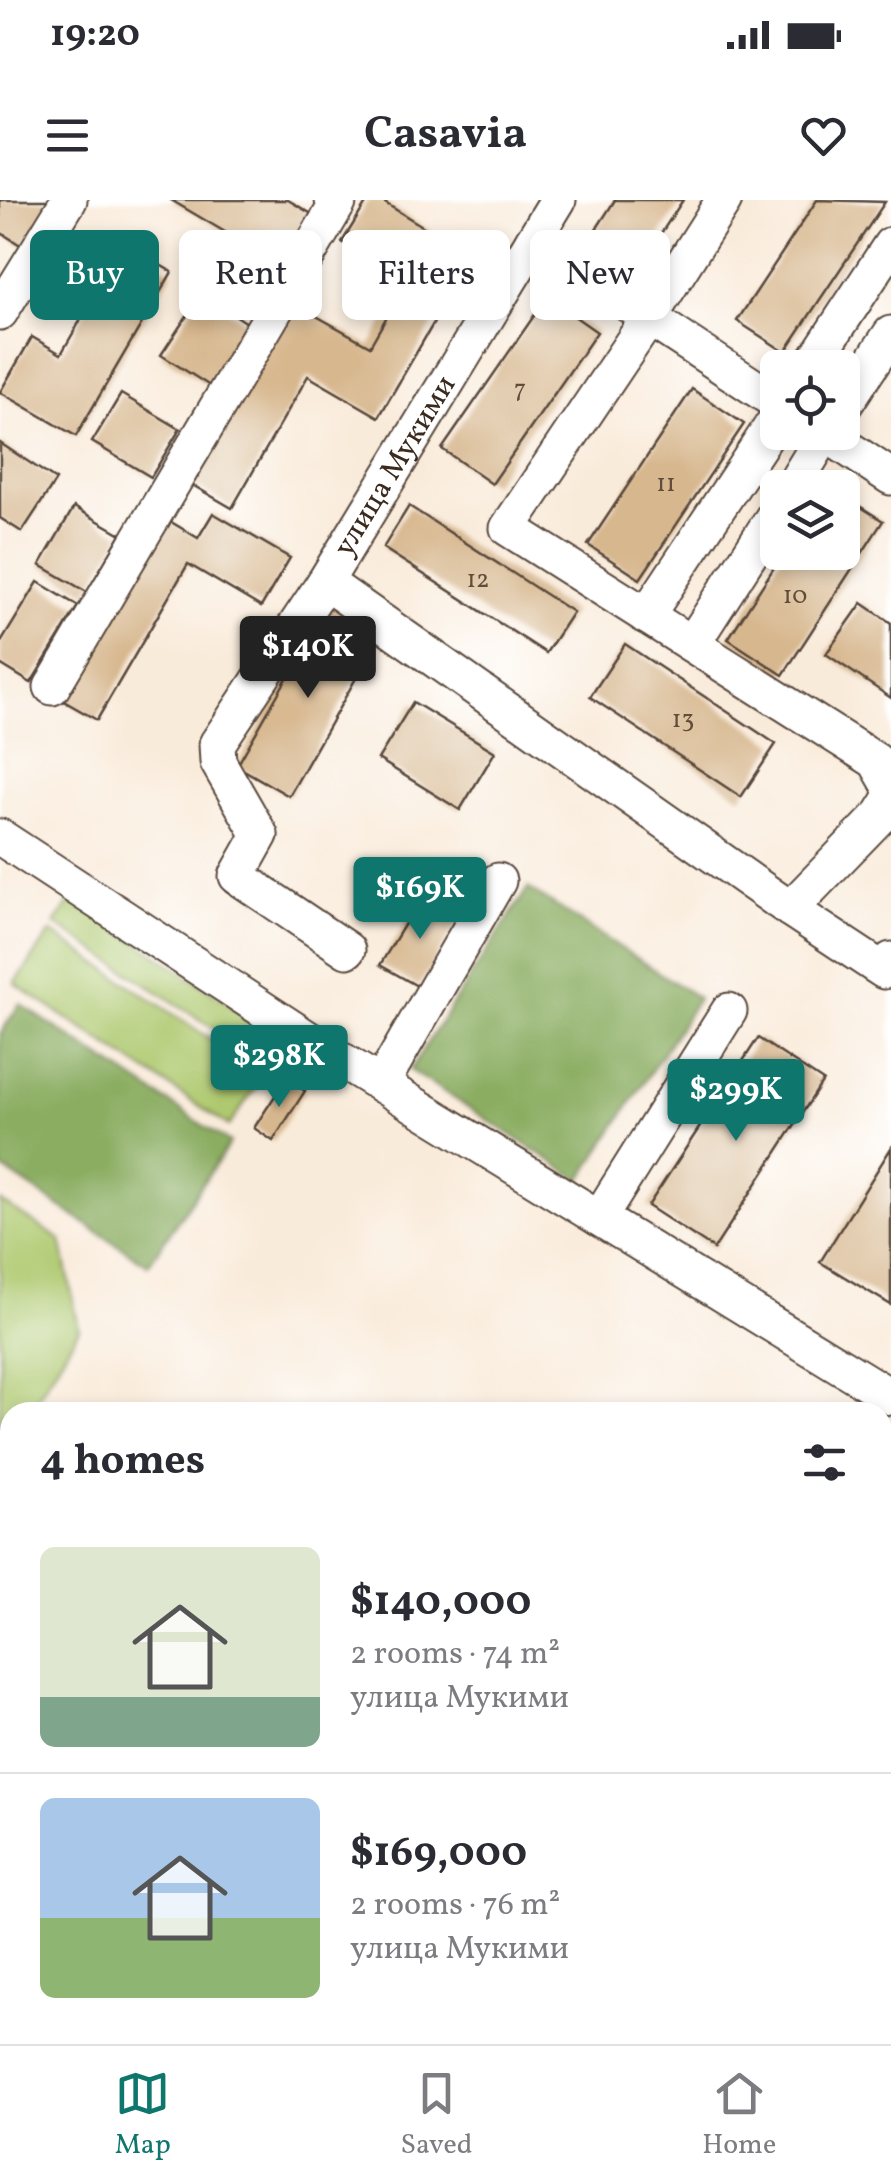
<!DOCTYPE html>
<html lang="en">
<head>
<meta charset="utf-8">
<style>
	body { margin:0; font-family:Vollkorn,serif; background:#f2f2f3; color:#2b2b33; height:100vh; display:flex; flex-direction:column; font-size:38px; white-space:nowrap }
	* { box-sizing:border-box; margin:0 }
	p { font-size:32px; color:#7c7c81 }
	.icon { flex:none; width:55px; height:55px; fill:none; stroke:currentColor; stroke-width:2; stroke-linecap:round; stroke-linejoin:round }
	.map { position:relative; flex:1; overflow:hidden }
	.drawer { position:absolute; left:0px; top:1202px; width:892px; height:642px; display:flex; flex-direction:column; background:#fff; border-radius:30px 30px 0 0; box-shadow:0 5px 15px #0003 }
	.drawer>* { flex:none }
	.banner { position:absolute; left:30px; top:30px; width:832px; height:90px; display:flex; gap:20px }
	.buttons { position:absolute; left:760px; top:150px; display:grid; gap:20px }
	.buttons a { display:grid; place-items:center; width:100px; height:100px; border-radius:15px; background:#fff; box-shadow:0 5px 15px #0003; font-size:50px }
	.price { position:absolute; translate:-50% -85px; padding:0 22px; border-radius:10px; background:#0f766e; color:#fff; font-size:32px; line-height:65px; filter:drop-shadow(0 2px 5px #0008) }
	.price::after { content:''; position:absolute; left:50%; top:60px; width:30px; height:22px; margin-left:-15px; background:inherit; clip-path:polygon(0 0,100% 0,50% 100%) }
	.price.active { background:#222; color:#fff }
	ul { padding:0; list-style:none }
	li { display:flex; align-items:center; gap:30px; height:250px; padding:0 40px }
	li+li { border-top:2px solid #e1e1e2 }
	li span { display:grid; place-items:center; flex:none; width:280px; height:200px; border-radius:15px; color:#555 }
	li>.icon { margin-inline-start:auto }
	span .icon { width:120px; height:120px; fill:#fffc; stroke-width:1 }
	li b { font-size:42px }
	h2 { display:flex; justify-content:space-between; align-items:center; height:120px; padding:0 40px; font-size:42px }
	.tag { padding:0 35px; border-radius:15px; background:#fff; box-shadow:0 5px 15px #0003; font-size:35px; line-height:90px }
	.tag.active { background:#0f766e; color:#fff }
	.status { display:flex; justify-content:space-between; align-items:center; height:70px; padding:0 50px; background:#fff; direction:ltr }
	.status svg { height:28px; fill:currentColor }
	header { display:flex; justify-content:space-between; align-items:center; height:130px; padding:0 40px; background:#fff; font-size:45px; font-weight:700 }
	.menu { display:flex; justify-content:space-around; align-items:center; height:140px; border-top:2px solid #e1e1e2; background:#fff; font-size:28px; color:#7c7c81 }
	.menu a { display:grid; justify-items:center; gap:5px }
	.menu .active { color:#0f766e }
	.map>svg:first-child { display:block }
</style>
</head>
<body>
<div class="status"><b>19:20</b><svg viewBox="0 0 49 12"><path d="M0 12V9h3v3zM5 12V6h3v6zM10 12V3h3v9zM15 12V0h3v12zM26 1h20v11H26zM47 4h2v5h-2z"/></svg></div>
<header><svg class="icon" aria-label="menu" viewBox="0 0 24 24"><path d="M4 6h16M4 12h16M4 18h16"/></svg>Casavia<svg class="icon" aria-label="heart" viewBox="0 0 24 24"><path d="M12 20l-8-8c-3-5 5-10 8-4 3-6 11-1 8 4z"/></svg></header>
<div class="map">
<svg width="891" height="1844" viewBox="0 0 891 1844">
	<rect width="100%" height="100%" fill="#fff"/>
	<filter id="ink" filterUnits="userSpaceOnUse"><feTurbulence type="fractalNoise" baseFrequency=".01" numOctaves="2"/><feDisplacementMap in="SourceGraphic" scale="20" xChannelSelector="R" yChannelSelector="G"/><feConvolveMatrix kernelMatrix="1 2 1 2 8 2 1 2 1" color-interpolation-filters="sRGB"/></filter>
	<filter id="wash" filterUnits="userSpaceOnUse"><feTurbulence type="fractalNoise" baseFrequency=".0048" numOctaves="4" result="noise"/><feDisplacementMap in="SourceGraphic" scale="40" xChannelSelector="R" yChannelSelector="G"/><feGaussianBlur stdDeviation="2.25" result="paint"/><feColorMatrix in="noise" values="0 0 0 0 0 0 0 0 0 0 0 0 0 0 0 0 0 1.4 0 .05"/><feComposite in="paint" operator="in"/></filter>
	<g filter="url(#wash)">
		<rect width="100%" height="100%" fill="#f9ebda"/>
		<path fill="#afc96f" stroke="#757a46" stroke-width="2.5" d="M72 698 291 845 274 868 55 724Z
			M51 732 264 875 229 926 15 784Z
			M0 1001 61 1040 79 1129 29 1212H10V1243L0 1260Z
			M0 1263 10 1270V1835H326V1844H0Z"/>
		<path fill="#8bad62" stroke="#636c40" stroke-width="2.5" d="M528 688 698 798 581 980 410 870Z
			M20 804 230 943 148 1065 0 967V834Z"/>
		<g id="blocks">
			<path fill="#d7b78e" d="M0 0H53L22 46 0 32Z
				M171 0H288L315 16 284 67Z
				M368 0H380L435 34 406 81 342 42Z
				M615 0H683L642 62 595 31Z
				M817 0 885 2 785 152 737 121Z
				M136 51 172 72 76 236 0 192 32 137 61 154 91 102 103 108Z
				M405 85 443 107 379 217 308 176 232 308 189 283 293 103 370 146Z
				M202 93 250 125 210 186 161 155Z
				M547 97 597 132 492 284 442 249Z
				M692 189 744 224 640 379 588 345Z
				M121 194 180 229 151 277 92 242Z
				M0 243 56 280 22 332 0 318Z
				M842 295 883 321 783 475 728 439 784 352H842Z
				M409 306 573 412 546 453 383 348Z
				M74 307 121 334 87 392 40 365Z
				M213 313 290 358 261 407 188 364 97 520 62 500 166 319 198 338Z
				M38 382 78 406 31 483 0 464V444Z
				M862 403 891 423V498L826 454Z
				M328 406 380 436 289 596 237 566Z
				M625 444 776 544 741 597 590 497Z
				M413 502 495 552 460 610 378 559Z
				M421 697 459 720 419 787 380 765Z
				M758 838 823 881 714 1049 648 1006Z
				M286 879 305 891 273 941 254 928Z
				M891 948V1105L820 1062Z
				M885 1752 891 1756V1844H831L836 1835H882Z"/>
		</g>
	</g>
	<g filter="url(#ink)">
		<use href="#blocks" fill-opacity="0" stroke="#58473a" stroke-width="2.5"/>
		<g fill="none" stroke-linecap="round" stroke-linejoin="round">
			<defs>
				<g id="minor">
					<path d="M724 0 649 118 508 328 876 561 891 587"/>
					<path d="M533 41 778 203"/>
					<path d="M0 112 69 0"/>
					<path d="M810 168 891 45"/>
					<path d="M842 208 891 134"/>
					<path d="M823 232 891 277"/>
					<path d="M792 288 826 232"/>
					<path d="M325 382 790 709 884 771 891 760"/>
					<path d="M646 416 778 217"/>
					<path d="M692 444 778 310"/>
					<path d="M52 487 338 3 333 0"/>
					<path d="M0 637 325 850 891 1197"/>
					<path d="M790 709 881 615 891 599"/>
					<path id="s1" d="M347 750 237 676 260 635 218 562 217 544 325 382 558 0"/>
					<path d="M381 884 498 681"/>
					<path d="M599 1018 729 811"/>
					<path d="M882 1550 891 1555"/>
					<path d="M882 1616 891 1602"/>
					<path d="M412 1835 426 1844"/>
					<path d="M611 1835 627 1844"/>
					<path d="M501 1844 507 1835"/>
					<path d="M746 1844 751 1835"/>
				</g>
			</defs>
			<use href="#minor" stroke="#58473a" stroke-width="39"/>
			<use href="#minor" stroke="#fff" stroke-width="35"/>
		</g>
	</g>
	<g text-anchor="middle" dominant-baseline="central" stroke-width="8" stroke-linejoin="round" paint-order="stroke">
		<g font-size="25" fill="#624d3a">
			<text x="520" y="190">7</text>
			<text x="666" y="284">11</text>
			<text x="478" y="380">12</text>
			<text x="795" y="396">10</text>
			<text x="683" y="520">13</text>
		</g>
		<g font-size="30" fill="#3b2a1e" stroke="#fff">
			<text stroke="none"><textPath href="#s1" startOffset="612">улица Мукими</textPath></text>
		</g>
	</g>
</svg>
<div class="buttons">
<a><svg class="icon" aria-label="locate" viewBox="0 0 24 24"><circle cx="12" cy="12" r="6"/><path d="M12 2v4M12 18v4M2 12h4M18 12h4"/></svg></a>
<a><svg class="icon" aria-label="layers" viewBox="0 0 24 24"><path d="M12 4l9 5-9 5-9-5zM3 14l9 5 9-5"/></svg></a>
</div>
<b class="price active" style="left:308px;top:501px">$140K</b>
<b class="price" style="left:420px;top:742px">$169K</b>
<b class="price" style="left:279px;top:910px">$298K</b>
<b class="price" style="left:736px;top:944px">$299K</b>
<div class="banner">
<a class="tag active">Buy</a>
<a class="tag">Rent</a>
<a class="tag">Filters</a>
<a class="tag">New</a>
</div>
<section class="drawer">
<h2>4 homes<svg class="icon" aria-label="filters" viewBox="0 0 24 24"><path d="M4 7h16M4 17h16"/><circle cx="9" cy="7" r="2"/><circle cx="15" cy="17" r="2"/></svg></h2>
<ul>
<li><span style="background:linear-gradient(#dfe7d0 75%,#7fa58c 0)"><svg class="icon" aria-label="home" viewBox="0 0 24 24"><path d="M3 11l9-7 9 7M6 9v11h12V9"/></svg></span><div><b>$140,000</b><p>2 rooms · 74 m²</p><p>улица Мукими</p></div></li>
<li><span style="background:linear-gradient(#a9c7e8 60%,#8fb573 0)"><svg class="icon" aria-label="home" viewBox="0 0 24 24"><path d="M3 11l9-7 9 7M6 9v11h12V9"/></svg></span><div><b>$169,000</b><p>2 rooms · 76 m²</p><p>улица Мукими</p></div></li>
</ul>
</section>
</div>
<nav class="menu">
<a class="active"><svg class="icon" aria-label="map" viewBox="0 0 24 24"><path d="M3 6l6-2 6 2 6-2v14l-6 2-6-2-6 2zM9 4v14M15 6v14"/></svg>Map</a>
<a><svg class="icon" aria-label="saved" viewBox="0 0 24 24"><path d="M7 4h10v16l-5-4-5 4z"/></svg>Saved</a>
<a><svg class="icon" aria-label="home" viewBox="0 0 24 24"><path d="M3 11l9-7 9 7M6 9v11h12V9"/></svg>Home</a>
</nav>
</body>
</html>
